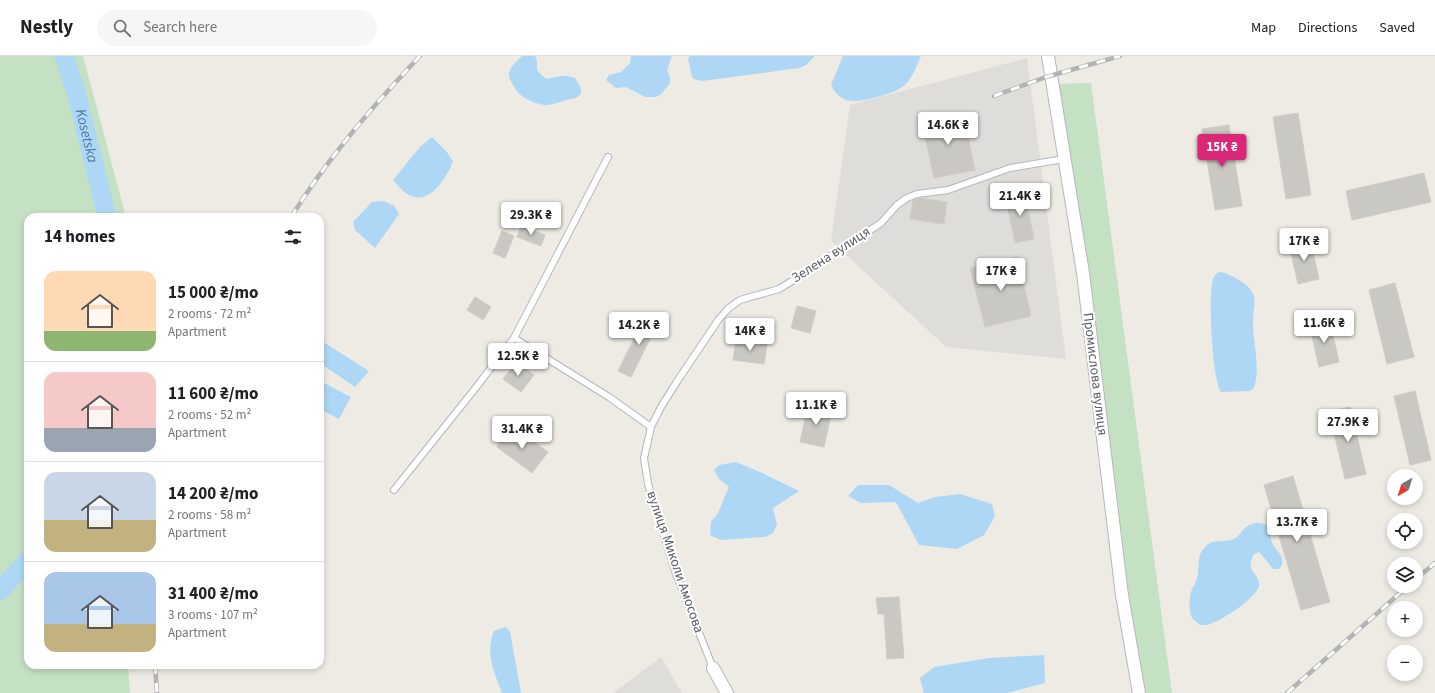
<!DOCTYPE html>
<html lang="en">
<head>
<meta charset="utf-8">
<style>
	body { margin:0; font-family:"Source Sans 3",sans-serif; background:#f6f6f6; color:#202124; height:100vh; display:flex; flex-direction:column; font-size:15px; white-space:nowrap }
	* { box-sizing:border-box; margin:0 }
	p { font-size:13px; color:#757577 }
	.icon { flex:none; width:22px; height:22px; fill:none; stroke:currentColor; stroke-width:2; stroke-linecap:round; stroke-linejoin:round }
	.map { position:relative; flex:1; overflow:hidden }
	.panel { position:absolute; left:24px; top:157px; width:300px; height:456px; display:flex; flex-direction:column; background:#fff; border-radius:12px; box-shadow:0 2px 6px #0003 }
	.panel>* { flex:none }
	.needle { width:26px; rotate:219deg }
	.fabs { position:absolute; left:1387px; top:413px; display:grid; gap:8px }
	.fabs a { display:grid; place-items:center; width:36px; height:36px; border-radius:50%; background:#fff; box-shadow:0 2px 6px #0003; font-size:20px }
	.price { position:absolute; translate:-50% -34px; padding:0 9px; border-radius:4px; background:#fff; color:#222; font-size:13px; line-height:26px; filter:drop-shadow(0 1px 2px #0008) }
	.price::after { content:''; position:absolute; left:50%; top:24px; width:12px; height:9px; margin-left:-6px; background:inherit; clip-path:polygon(0 0,100% 0,50% 100%) }
	.price.current { background:#db2777; color:#fff }
	ul { padding:0; list-style:none }
	li { display:flex; align-items:center; gap:12px; height:100px; padding:0 20px }
	li+li { border-top:1px solid #e0e0e0 }
	li span { display:grid; place-items:center; flex:none; width:112px; height:80px; border-radius:12px; color:#555 }
	li>.icon { margin-inline-start:auto }
	span .icon { width:48px; height:48px; fill:#fffc; stroke-width:1 }
	li b { font-size:17px }
	h2 { display:flex; justify-content:space-between; align-items:center; height:48px; padding:0 20px; font-size:17px }
	header { display:flex; align-items:center; gap:24px; box-sizing:border-box; height:56px; padding:0 20px; background:#fff; border-bottom:1px solid #e0e0e0 }
	header strong { font-size:19px }
	nav { display:flex; gap:22px; margin-inline-start:auto; font-size:14px }
	.search { width:280px; height:36px; background:#f6f6f6; display:flex; align-items:center; gap:10px; box-sizing:border-box; padding:0 14px; border-radius:22px; color:#757577; font-size:15px }
	.map>svg:first-child { display:block }
</style>
</head>
<body>
<header>
<strong>Nestly</strong>
<div class="search"><svg class="icon" aria-label="search" viewBox="0 0 24 24"><circle cx="10" cy="10" r="6"/><path d="M15 15l6 6"/></svg>Search here</div>
<nav><a>Map</a><a>Directions</a><a>Saved</a></nav>
</header>
<div class="map">
<svg width="1435" height="637" viewBox="0 0 1435 637">
	<rect width="100%" height="100%" fill="#edebe4"/>
	<path fill="#dfddd9" d="M1027 2 1066 303 946 291 831 185 850 49Z
		M661 601 682 637H613Z"/>
	<path fill="#c5e1c4" d="M0 0H83L126 161H28V609H128L130 637H0Z
		M1091 27 1172 637H1142L1087 221 1057 28Z"/>
	<path fill="#add7f4" d="M522 0H535L537 5V14C548 28 549 21 562 20 566 19 571 21 575 22 577 26 582 31 581 36 580 42 572 43 566 44 560 46 552 49 545 49 531 47 519 41 513 29 511 25 508 21 509 17 511 10 517 5 522 0Z
		M631 0H672L667 14 670 21V27L661 38 656 41H645L626 31 616 32 606 24 609 19 621 16 630 7Z
		M690 0H815L806 9 799 12 702 25 694 23 692 21 688 2Z
		M843 0H921C916 11 911 26 901 32 894 36 885 39 877 41 858 46 841 50 831 29Z
		M432 81 446 95 453 105C447 122 429 150 409 139 403 136 398 129 393 124L420 91Z
		M384 145 394 150 399 158 375 192 355 174 353 166 372 146Z
		M1219 216C1227 216 1249 228 1252 236 1257 245 1253 253 1253 263 1252 281 1262 317 1253 333L1249 335 1221 336C1212 323 1208 240 1213 223 1214 220 1216 218 1219 216Z
		M320 284 369 315 355 331 320 307Z
		M320 325 351 341 339 363 320 353Z
		M736 406 760 416 799 435 773 452 777 469 773 477 765 481 721 484 710 479 711 466 718 457 729 431 719 423 714 414 719 409Z
		M858 429H889L918 447 935 441 960 438 992 448 995 460 984 479 957 493 919 489 896 446 861 447 848 440Z
		M1255 467C1260 467 1265 467 1269 471 1273 475 1270 478 1271 483 1272 493 1290 502 1279 513H1273L1262 499 1259 496 1254 498C1244 517 1259 515 1259 529 1259 540 1223 564 1212 567 1209 569 1204 569 1200 569 1198 567 1195 565 1193 563 1188 556 1189 541 1192 533 1194 529 1197 524 1198 519 1199 507 1197 500 1205 491 1213 482 1222 487 1231 484 1241 482 1241 470 1255 467Z
		M506 571 510 576 521 637H502C494 616 485 598 494 575Z
		M1044 599 1045 627 1007 637H924L920 622 934 611 989 602Z"/>
	<g fill="none" stroke-linecap="round" stroke-linejoin="round">
		<g stroke="#add7f4" stroke-width="19">
			<path id="s1" d="M64 0 76 36 107 161"/>
			<path d="M0 535 28 504"/>
		</g>
	</g>
	<path fill="#cac8c3" stroke="#d1ccc4" d="M1298 57 1311 139 1286 143 1273 61Z
		M963 58 975 114 934 122 922 66Z
		M1229 69 1242 150 1215 154 1202 73Z
		M1424 117 1431 146 1352 164 1346 135Z
		M1024 135 1034 183 1015 187 1005 139Z
		M921 142 947 146 944 168 910 163 913 144Z
		M521 170 545 179 541 190 517 181Z
		M502 175 514 180 505 202 493 197Z
		M1310 183 1319 223 1298 228 1289 188Z
		M1017 201 1031 260 985 271 970 212Z
		M1395 227 1414 301 1387 308 1369 234Z
		M475 241 491 251 483 264 467 254Z
		M797 250 816 255 810 277 791 272Z
		M646 258 659 265 631 321 618 315Z
		M1330 266 1339 306 1319 311 1310 271Z
		M736 284 767 288 764 308 733 304Z
		M516 306 534 319 521 336 503 323Z
		M1415 335 1431 404 1410 409 1394 340Z
		M808 349 832 354 824 391 800 386Z
		M1350 351 1366 418 1345 423 1329 356Z
		M512 370 548 396 532 417 497 391Z
		M1293 420 1330 546 1301 554 1264 429Z
		M899 541 904 602 887 603 884 558H878L876 542Z"/>
	<g fill="none" stroke-linecap="round" stroke-linejoin="round">
		<defs>
			<path id="lane" d="M514 282 608 101
				M394 434 474 334 514 282 609 341 651 371
				M713 612 676 518 648 428 644 402 651 371 661 351 678 324 719 263 729 252 740 244 779 233 800 220 881 167 897 149 907 142 917 138 948 134 1010 112 1064 103"/>
			<path id="street" d="M1048 0 1083 217 1122 539 1139 637
				M713 612 727 637"/>
		</defs>
		<use href="#lane" stroke="#b5b6ba" stroke-width="8"/>
		<use href="#street" stroke="#b5b6ba" stroke-width="14"/>
		<use href="#lane" stroke="#fff" stroke-width="6"/>
		<use href="#street" stroke="#fff" stroke-width="12"/>
		<defs>
			<path id="rail" d="M994 40 1046 21 1120 0
				M291 161C328 102 372 51 420 0
				M1416 523 1435 507
				M155 609 157 637
				M1287 637 1408 530"/>
		</defs>
		<use href="#rail" stroke="#b2b3b3" stroke-width="4.5"/>
		<use href="#rail" stroke="#fff" stroke-width="3" stroke-dasharray="9" stroke-linecap="butt"/>
	</g>
	<g text-anchor="middle" dominant-baseline="central" stroke-width="4" stroke-linejoin="round" paint-order="stroke">
		<g font-size="14" fill="#5c5f63" stroke="#fff">
			<text transform="translate(831 199) rotate(-33)">Зелена вулиця</text>
			<text transform="translate(1095 318) rotate(83)">Промислова вулиця</text>
			<text transform="translate(675 506) rotate(71)">вулиця Миколи Амосова</text>
		</g>
		<g font-size="15" font-style="italic" fill="#4c79a4" stroke="#fff">
			<text stroke="none"><textPath href="#s1" startOffset="83">Kosetska</textPath></text>
		</g>
	</g>
</svg>
<div class="fabs">
<a><svg class="needle" viewBox="-14 -14 28 28"><path d="M0-13l5 13h-10z" fill="#e53935"/><path d="M0 13l5-13h-10z" fill="#757577"/></svg></a>
<a><svg class="icon" aria-label="locate" viewBox="0 0 24 24"><circle cx="12" cy="12" r="6"/><path d="M12 2v4M12 18v4M2 12h4M18 12h4"/></svg></a>
<a><svg class="icon" aria-label="layers" viewBox="0 0 24 24"><path d="M12 4l9 5-9 5-9-5zM3 14l9 5 9-5"/></svg></a>
<a>+</a>
<a>−</a>
</div>
<b class="price" style="left:948px;top:90px">14.6K ₴</b>
<b class="price current" style="left:1222px;top:112px">15K ₴</b>
<b class="price" style="left:1020px;top:161px">21.4K ₴</b>
<b class="price" style="left:531px;top:180px">29.3K ₴</b>
<b class="price" style="left:1304px;top:206px">17K ₴</b>
<b class="price" style="left:1001px;top:236px">17K ₴</b>
<b class="price" style="left:1324px;top:288px">11.6K ₴</b>
<b class="price" style="left:639px;top:290px">14.2K ₴</b>
<b class="price" style="left:750px;top:296px">14K ₴</b>
<b class="price" style="left:518px;top:321px">12.5K ₴</b>
<b class="price" style="left:816px;top:370px">11.1K ₴</b>
<b class="price" style="left:1348px;top:387px">27.9K ₴</b>
<b class="price" style="left:522px;top:394px">31.4K ₴</b>
<b class="price" style="left:1297px;top:487px">13.7K ₴</b>
<section class="panel">
<h2>14 homes<svg class="icon" aria-label="filters" viewBox="0 0 24 24"><path d="M4 7h16M4 17h16"/><circle cx="9" cy="7" r="2"/><circle cx="15" cy="17" r="2"/></svg></h2>
<ul>
<li><span style="background:linear-gradient(#ffd9b3 75%,#8fb573 0)"><svg class="icon" aria-label="home" viewBox="0 0 24 24"><path d="M3 11l9-7 9 7M6 9v11h12V9"/></svg></span><div><b>15 000 ₴/mo</b><p>2 rooms · 72 m²</p><p>Apartment</p></div></li>
<li><span style="background:linear-gradient(#f6c9c9 70%,#9aa5b1 0)"><svg class="icon" aria-label="home" viewBox="0 0 24 24"><path d="M3 11l9-7 9 7M6 9v11h12V9"/></svg></span><div><b>11 600 ₴/mo</b><p>2 rooms · 52 m²</p><p>Apartment</p></div></li>
<li><span style="background:linear-gradient(#c9d6e8 60%,#c2b280 0)"><svg class="icon" aria-label="home" viewBox="0 0 24 24"><path d="M3 11l9-7 9 7M6 9v11h12V9"/></svg></span><div><b>14 200 ₴/mo</b><p>2 rooms · 58 m²</p><p>Apartment</p></div></li>
<li><span style="background:linear-gradient(#a9c7e8 65%,#c2b280 0)"><svg class="icon" aria-label="home" viewBox="0 0 24 24"><path d="M3 11l9-7 9 7M6 9v11h12V9"/></svg></span><div><b>31 400 ₴/mo</b><p>3 rooms · 107 m²</p><p>Apartment</p></div></li>
</ul>
</section>
</div>
</body>
</html>
